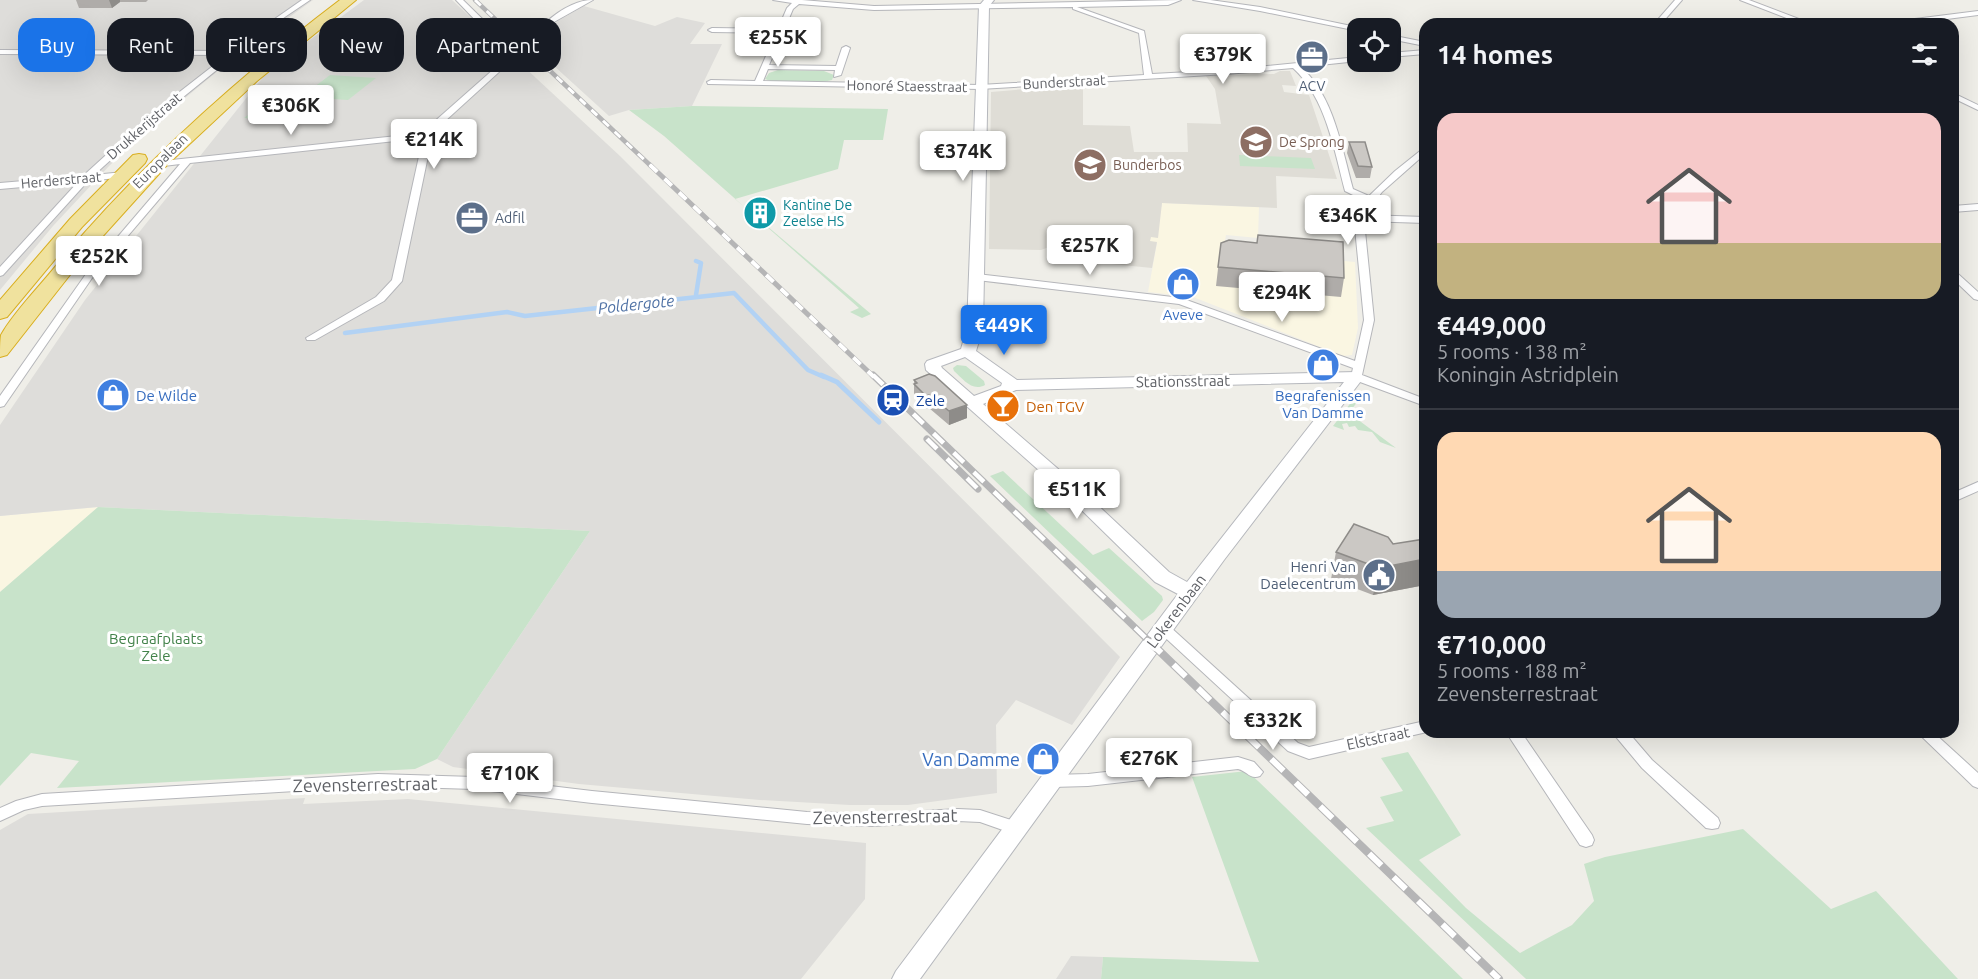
<!DOCTYPE html>
<html lang="en">
<head>
<meta charset="utf-8">
<style>
	body { margin:0; font-family:Ubuntu,sans-serif; background:#20242c; color:#f1f3f6; height:100vh; display:flex; flex-direction:column; font-size:22px; white-space:nowrap }
	* { box-sizing:border-box; margin:0 }
	p { font-size:20px; color:#9ea1a6 }
	.icon { flex:none; width:33px; height:33px; fill:none; stroke:currentColor; stroke-width:2; stroke-linecap:round; stroke-linejoin:round }
	.map { position:relative; flex:1; overflow:hidden }
	.side { position:absolute; left:1419px; top:18px; width:540px; height:720px; display:flex; flex-direction:column; background:#171b24; border-radius:18px; box-shadow:0 6px 24px #0002 }
	.side>* { flex:none }
	.banner { position:absolute; left:18px; top:18px; width:570px; height:54px; display:flex; gap:12px }
	.fabs { position:absolute; left:1347px; top:18px; display:grid; gap:12px }
	.fabs a { display:grid; place-items:center; width:54px; height:54px; border-radius:12px; background:#171b24; box-shadow:0 6px 24px #0002; font-size:30px }
	.price { position:absolute; translate:-50% -51px; padding:0 14px; border-radius:6px; background:#fff; color:#222; font-size:20px; line-height:39px; filter:drop-shadow(0 2px 3px #0008) }
	.price::after { content:''; position:absolute; left:50%; top:36px; width:18px; height:14px; margin-left:-9px; background:inherit; clip-path:polygon(0 0,100% 0,50% 100%) }
	.price.active { background:#1a73e8; color:#fff }
	ul { padding:0; list-style:none }
	li { display:grid; align-content:center; gap:12px; height:318px; padding:0 18px }
	li+li { border-top:2px solid #363941 }
	li span { display:grid; place-items:center; height:186px; border-radius:18px; color:#555 }
	li>.icon { margin-inline-start:auto }
	span .icon { width:108px; height:108px; fill:#fffc; stroke-width:1 }
	li b { font-size:26px }
	h2 { display:flex; justify-content:space-between; align-items:center; height:72px; padding:0 18px; font-size:26px }
	.tag { padding:0 21px; border-radius:18px; background:#171b24; box-shadow:0 6px 24px #0002; font-size:21px; line-height:54px }
	.tag.active { background:#1a73e8; color:#fff }
	.map>svg:first-child { display:block }
</style>
</head>
<body>
<div class="map">
<svg width="1978" height="979" viewBox="0 0 1978 979">
	<rect width="100%" height="100%" fill="#efeee8"/>
	<path fill="#faf6e2" d="M1162 203 1259 207 1258 238 1226 235 1224 247 1256 253 1355 262 1358 328 1352 355 1343 356 1193 297 1148 292 1157 243 1149 242 1150 237H1156Z
		M98 507 61 540 0 592V516Z"/>
	<path fill="#deddda" d="M0 0H313L242 51 179 103 110 165 53 226 0 290Z
		M364 0H452L620 156 1120 657 1072 725 1016 700 996 725 997 793 908 805H850L760 800 579 784 453 767 437 759 590 531 98 507 0 516V425L85 300 268 71Z
		M584 6 655 26 677 17 705 23 690 44H722L692 106 629 110 609 116 531 45 558 21Z
		M305 798 303 804 408 799 866 843 865 899 801 979H0V830L28 814Z
		M1071 956 1103 957 1101 979H1056Z"/>
	<path fill="#dfddd6" d="M1280 71H1290L1296 86 1282 85 1284 92 1309 95 1337 179 1276 176 1277 208 1162 203 1158 238 1151 237 1150 241 1157 242 1152 268 1082 261 1076 259 1078 254 1049 247 1041 250 989 249 991 92 1083 84V125L1130 126 1134 152H1188L1187 123 1221 124 1215 89 1206 76 1274 74Z"/>
	<path fill="#c8e3ca" d="M778 70 824 71 834 75 832 80 823 82H773L765 79 769 73Z
		M330 75 376 78 348 100 300 97 272 120 244 118 274 95 301 97Z
		M692 106 888 109 883 140H844L838 169 735 199 871 314 862 318 850 312 859 308 664 136 629 110Z
		M1239 155 1311 158 1315 169 1240 166Z
		M957 365 966 366 984 381 985 385C972 392 963 379 954 371L953 368Z
		M1363 391 1367 393 1363 394 1349 413 1396 448 1380 442 1372 432 1358 430 1355 426 1349 427 1347 423 1342 424 1344 430 1333 426 1359 392Z
		M1003 471 1093 555 1109 548 1162 596 1163 600 1154 612 1142 621 990 476Z
		M98 507 590 531 437 759 415 769 57 788 79 761 31 753 0 786V592Z
		M1408 752 1461 835 1419 860 1466 908 1520 953 1572 925 1594 901 1584 864 1605 857 1743 829 1831 909 1876 891 1958 979H1526L1366 828 1394 821 1380 797 1403 791 1381 758Z
		M1247 771 1258 781 1463 979H1101L1103 957 1259 962 1192 777Z"/>
	<g fill="none" stroke-linecap="round" stroke-linejoin="round">
		<path stroke="#b2d2f4" stroke-width="4.5" d="M696 261 701 263 696 295
			M345 333 507 312 525 316 734 293 808 370 824 377"/>
		<path stroke="#b2d2f4" stroke-width="5" d="M821 375 837 382 879 422"/>
		<defs>
			<path id="street" d="M302 0H310L270 27 156 119 94 175 123 172 126 173V177L88 181 3 275 0 276V267L78 182 0 189V183L83 176 150 115 227 55 0 54V50L232 51 266 25Z
				M456 0H463L510 46 516 50C537 31 563 0 593 0L554 22 433 132 402 281 384 301 315 340H307L306 338 376 297 392 280 423 138 190 163 92 278 4 406 0 407V396L86 274 180 164 156 167 153 166V162L425 133 426 129 512 53 504 50Z
				M773 0H802L874 6 1181 0 1168 5 1077 7 1144 31 1152 74 1227 70 1358 57V61L1301 67C1334 96 1342 149 1353 189L1369 196 1395 171 1425 147V154L1382 192 1365 215 1425 217V223L1364 221 1374 320 1362 375 1425 399V406L1352 379 1351 377 1353 368 1179 304 977 280 972 277 977 274 1181 298 1355 361 1364 320 1354 218 1365 201 1345 191C1334 149 1326 98 1293 68L1227 74 980 89 708 84 707 82 711 80 755 81 776 33 712 32 708 30 712 28 778 29 787 8 792 3ZM799 4 874 10 1073 7V9L1139 33 1144 75 980 85 763 81 768 69 835 70 834 77 841 75 850 48 846 46 842 48 836 66 769 65 793 9Z
				M1193 0H1210L1260 7 1361 28H1358V31L1260 11Z
				M1675 0H1682L1661 24H1654Z
				M1740 0H1749L1812 24H1802Z
				M1978 11V15L1908 24H1888L1891 22Z
				M1390 35 1425 42V46L1390 39Z
				M1425 50V54L1390 57V53Z
				M1953 93 1978 105V110L1953 98Z
				M1978 204V210L1953 212V206Z
				M1953 271 1956 272 1978 292V300L1974 299 1953 279Z
				M1978 482V491L1953 502V493Z
				M1163 623 1168 625 1298 743 1309 747 1425 721V732H1427L1309 759 1288 751 1158 631 1156 628 1158 625Z
				M1506 732H1521L1592 835 1594 840 1592 845 1586 847 1580 845Z
				M1612 732H1628L1652 760 1718 818 1720 823 1718 828 1712 829 1706 828 1642 768Z
				M1917 732H1933L1978 773V788L1973 786Z
				M1238 757 1254 762 1263 772 1260 776C1250 780 1247 771 1238 769L1088 786 1052 787 1047 785 1044 781 1047 777 1052 775 1088 774Z
				M378 774 474 777 592 791 807 812 873 814 958 809 980 810 1023 824 1025 829 1023 834 1017 835 980 822 958 821 873 826 807 824 592 803 474 789 378 786 42 806 24 810 0 821V808L16 801 42 794Z"/>
			<path id="secondary" d="M984 0H994L989 6 983 328 976 351 1017 380 1356 372 1364 377 1224 560 920 979H892L896 971 1178 594 1155 582 1060 489 926 370 925 364 927 361 961 349 967 328 979 6ZM965 357 1002 383 1001 386 974 396 942 368 941 366ZM1344 382 1187 582 1169 572 1072 481 983 404 1016 390Z"/>
			<path id="highway" d="M340 0H356L257 81 167 165 84 257 7 355 0 357C0 351 0 341 1 335 14 312 38 288 55 267 139 166 236 79 340 0Z
				M139 154 145 155 147 159 145 163 82 227 7 317 0 319V300L70 219 133 155Z"/>
		</defs>
		<use href="#street" stroke="#b5b6ba" stroke-width="2"/>
		<use href="#secondary" stroke="#b6b8bd" stroke-width="2"/>
		<use href="#highway" stroke="#d9ae1e" stroke-width="2"/>
		<use href="#street" fill="#fff" fill-rule="evenodd"/>
		<use href="#secondary" fill="#fff" fill-rule="evenodd"/>
		<use href="#highway" fill="#f0e29e" fill-rule="evenodd"/>
		<defs>
			<path id="rail-far3" d="M475 0 652 167"/>
			<path id="rail-far2" d="M650 165 874 377"/>
			<path id="rail-far1" d="M873 375 1151 643
				M927 439 978 489"/>
			<path id="rail" d="M1149 641 1499 979"/>
		</defs>
		<use href="#rail-far3" stroke="#b5b5b6" stroke-width="4.5"/>
		<use href="#rail-far2" stroke="#b5b5b6" stroke-width="5"/>
		<use href="#rail-far1" stroke="#b5b5b6" stroke-width="7"/>
		<use href="#rail" stroke="#b5b5b6" stroke-width="8"/>
		<use href="#rail-far3" stroke="#fff" stroke-width="3" stroke-dasharray="8" stroke-linecap="butt"/>
		<use href="#rail-far2" stroke="#fff" stroke-width="4" stroke-dasharray="10" stroke-linecap="butt"/>
		<use href="#rail-far1" stroke="#fff" stroke-width="4.5" stroke-dasharray="14" stroke-linecap="butt"/>
		<use href="#rail" stroke="#fff" stroke-width="6" stroke-dasharray="17" stroke-linecap="butt"/>
	</g>
	<path fill="#afaca9" d="M76 0H148L146 2H120L112 8H79Z
		M1349 142 1372 167 1370 178H1356L1347 153Z
		M1221 243 1344 278 1341 297 1216 286Z
		M914 380 967 418 949 425 929 408 927 409 914 397Z
		M1393 544 1425 559V585L1373 595 1331 579 1336 552Z"/>
	<path fill="#8e8c89" d="M109 0H120V2L112 8Z
		M929 395V408L927 409 926 396Z
		M967 405V418L949 425V411Z
		M1425 559V585L1373 595 1379 568Z"/>
	<path fill="#cbc8c4" stroke="#8e8c89" stroke-width="1.5" d="M1349 142H1365L1372 167 1358 166Z
		M1258 235 1343 242 1344 278 1218 267 1221 243 1229 240 1257 243Z
		M929 374 935 376 967 405 949 411 929 395 926 396 914 384 917 383 914 380Z
		M1354 524 1388 537 1393 544 1425 539V559L1379 568 1336 552Z"/>
	<defs>
		<symbol id="office-disc" viewBox="-11 -11 22 22"><circle r="9.5" fill="#5c6f8a" stroke="#fff"/><path d="M-6-3h4V-5.5h4V-3h4V5H-6ZM-1-4.5V-3h2v-1.5ZM-6 0V1H6V0Z" fill="#fff"/></symbol>
		<symbol id="school-disc" viewBox="-11 -11 22 22"><circle r="9.5" fill="#8d6e63" stroke="#fff"/><path d="M0-5L7-2L0 1L-7-2ZM-4 1L0 2.5L4 1V4Q0 6-4 4Z" fill="#fff"/></symbol>
		<symbol id="building-disc" viewBox="-11 -11 22 22"><circle r="9.5" fill="#0f9aa8" stroke="#fff"/><path d="M-4-6H4V6H1V3H-1V6H-4ZM-2.5-4.3h1.7v1.8h-1.7ZM.8-4.3h1.7v1.8H.8ZM-2.5-1h1.7V.8h-1.7ZM.8-1h1.7V.8H.8Z" fill="#fff"/></symbol>
		<symbol id="shop-disc" viewBox="-11 -11 22 22"><circle r="9.5" fill="#3f7fe0" stroke="#fff"/><path d="M-5-2.5h2.3a2.7 3.5 0 0 1 5.4 0H5L5.5 6h-11ZM-1.5-2.5h3a1.5 2.3 0 0 0-3 0Z" fill="#fff"/></symbol>
		<symbol id="station-disc" viewBox="-11 -11 22 22"><circle r="9.5" fill="#1a4fb4" stroke="#fff"/><path d="M-3-6H3Q5-6 5-4V2Q5 4 3 4L4.5 6H3L1.5 4h-3L-3 6H-4.5L-3 4Q-5 4-5 2V-4Q-5-6-3-6ZM-3.5-4v3h7v-3ZM-3.5 1v1.5H-2V1ZM2 1v1.5H3.5V1Z" fill="#fff"/></symbol>
		<symbol id="bar-disc" viewBox="-11 -11 22 22"><circle r="9.5" fill="#e8710a" stroke="#fff"/><path d="M-6-5H6L.8 .8V4.5H3.5V6h-7V4.5H-.8V.8Z" fill="#fff"/></symbol>
		<symbol id="civic-disc" viewBox="-11 -11 22 22"><circle r="9.5" fill="#5c6f8a" stroke="#fff"/><path d="M-.6-6.5H3V-4.5H.6V-3L4-1V1h2V6H-6V1h2V-1L-.6-3ZM-1.2 2.5V6h2.4V2.5Z" fill="#fff"/></symbol>
	</defs>
	<g fill-rule="evenodd">
		<use href="#office-disc" x="1293" y="38" width="38" height="38"/>
		<use href="#school-disc" x="1237" y="123" width="38" height="38"/>
		<use href="#school-disc" x="1071" y="146" width="38" height="38"/>
		<use href="#building-disc" x="741" y="194" width="38" height="38"/>
		<use href="#office-disc" x="453" y="199" width="38" height="38"/>
		<use href="#shop-disc" x="1164" y="265" width="38" height="38"/>
		<use href="#shop-disc" x="1304" y="346" width="38" height="38"/>
		<use href="#shop-disc" x="94" y="376" width="38" height="38"/>
		<use href="#station-disc" x="874" y="381" width="38" height="38"/>
		<use href="#bar-disc" x="984" y="387" width="38" height="38"/>
		<use href="#civic-disc" x="1360" y="556" width="38" height="38"/>
		<use href="#shop-disc" x="1024" y="740" width="38" height="38"/>
	</g>
	<g text-anchor="middle" dominant-baseline="central" stroke-width="6" stroke-linejoin="round" paint-order="stroke">
		<g font-size="14" fill="#5f6166" stroke="#fff">
			<text transform="translate(1064 82) rotate(-3)">Bunderstraat</text>
			<text transform="translate(907 86) rotate(1)">Honoré Staesstraat</text>
			<text transform="translate(144 126) rotate(-41)">Drukkerijstraat</text>
			<text transform="translate(160 161) rotate(-45)">Europalaan</text>
			<text transform="translate(61 180) rotate(-5)">Herderstraat</text>
		</g>
		<g font-size="14" fill="#4e5e75" stroke="#fff">
			<text x="1312" y="86">ACV</text>
			<text x="495" y="218" text-anchor="start">Adfil</text>
		</g>
		<g font-size="14" fill="#785e54" stroke="#fff" text-anchor="start">
			<text x="1279" y="142">De Sprong</text>
			<text x="1113" y="165">Bunderbos</text>
		</g>
		<g font-size="14" fill="#0d838f" stroke="#fff" text-anchor="start">
			<text x="783" y="205">Kantine De<tspan x="783" dy="16">Zeelse HS</tspan></text>
		</g>
		<g font-size="15" fill="#366cbe" stroke="#fff">
			<text x="1183" y="314">Aveve</text>
			<text x="136" y="395" text-anchor="start">De Wilde</text>
			<text x="1323" y="395">Begrafenissen<tspan x="1323" dy="17">Van Damme</tspan></text>
		</g>
		<g font-size="15" fill="#5f6166" stroke="#fff">
			<text transform="translate(1183 381) rotate(-1)">Stationsstraat</text>
			<text transform="translate(1176 611) rotate(-53)">Lokerenbaan</text>
			<text transform="translate(1378 738) rotate(-12)">Elststraat</text>
		</g>
		<g font-size="15" fill="#164399" stroke="#fff" text-anchor="start">
			<text x="916" y="400">Zele</text>
		</g>
		<g font-size="15" fill="#c56008" stroke="#fff" text-anchor="start">
			<text x="1026" y="406">Den TGV</text>
		</g>
		<g font-size="15" fill="#4e5e75" stroke="#fff" text-anchor="end">
			<text x="1356" y="566">Henri Van<tspan x="1356" dy="17">Daelecentrum</tspan></text>
		</g>
		<g font-size="15" fill="#42824a" stroke="#fff">
			<text x="156" y="638">Begraafplaats<tspan x="156" dy="17">Zele</tspan></text>
		</g>
		<g font-size="16" font-style="italic" fill="#5072a5" stroke="#fff">
			<text transform="translate(636 304) rotate(-6)">Poldergote</text>
		</g>
		<g font-size="18" fill="#366cbe" stroke="#fff" text-anchor="end">
			<text x="1020" y="759">Van Damme</text>
		</g>
		<g font-size="18" fill="#5f6166" stroke="#fff">
			<text transform="translate(365 784) rotate(-1)">Zevensterrestraat</text>
			<text transform="translate(885 816) rotate(-1)">Zevensterrestraat</text>
		</g>
	</g>
</svg>
<div class="fabs">
<a><svg class="icon" aria-label="locate" viewBox="0 0 24 24"><circle cx="12" cy="12" r="6"/><path d="M12 2v4M12 18v4M2 12h4M18 12h4"/></svg></a>
</div>
<b class="price" style="left:778px;top:68px">€255K</b>
<b class="price" style="left:1223px;top:85px">€379K</b>
<b class="price" style="left:291px;top:136px">€306K</b>
<b class="price" style="left:434px;top:170px">€214K</b>
<b class="price" style="left:963px;top:182px">€374K</b>
<b class="price" style="left:1348px;top:246px">€346K</b>
<b class="price" style="left:1090px;top:276px">€257K</b>
<b class="price" style="left:99px;top:287px">€252K</b>
<b class="price" style="left:1282px;top:323px">€294K</b>
<b class="price active" style="left:1004px;top:356px">€449K</b>
<b class="price" style="left:1077px;top:520px">€511K</b>
<b class="price" style="left:1273px;top:751px">€332K</b>
<b class="price" style="left:1149px;top:789px">€276K</b>
<b class="price" style="left:510px;top:804px">€710K</b>
<div class="banner">
<a class="tag active">Buy</a>
<a class="tag">Rent</a>
<a class="tag">Filters</a>
<a class="tag">New</a>
<a class="tag">Apartment</a>
</div>
<section class="side">
<h2>14 homes<svg class="icon" aria-label="filters" viewBox="0 0 24 24"><path d="M4 7h16M4 17h16"/><circle cx="9" cy="7" r="2"/><circle cx="15" cy="17" r="2"/></svg></h2>
<ul>
<li><span style="background:linear-gradient(#f6c9c9 70%,#c2b280 0)"><svg class="icon" aria-label="home" viewBox="0 0 24 24"><path d="M3 11l9-7 9 7M6 9v11h12V9"/></svg></span><div><b>€449,000</b><p>5 rooms · 138 m²</p><p>Koningin Astridplein</p></div></li>
<li><span style="background:linear-gradient(#ffd9b3 75%,#9aa5b1 0)"><svg class="icon" aria-label="home" viewBox="0 0 24 24"><path d="M3 11l9-7 9 7M6 9v11h12V9"/></svg></span><div><b>€710,000</b><p>5 rooms · 188 m²</p><p>Zevensterrestraat</p></div></li>
</ul>
</section>
</div>
</body>
</html>
